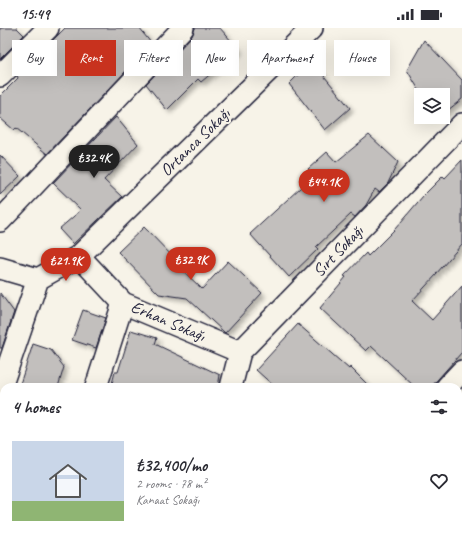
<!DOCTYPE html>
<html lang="en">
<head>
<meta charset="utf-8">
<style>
	body { margin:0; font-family:Caveat,sans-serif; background:#f7f7f7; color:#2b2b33; height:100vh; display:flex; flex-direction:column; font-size:15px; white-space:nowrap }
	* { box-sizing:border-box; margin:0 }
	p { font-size:13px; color:#7c7c81 }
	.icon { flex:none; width:22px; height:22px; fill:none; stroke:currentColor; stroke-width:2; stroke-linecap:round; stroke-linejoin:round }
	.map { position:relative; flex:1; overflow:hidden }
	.drawer { position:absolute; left:0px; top:355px; width:462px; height:156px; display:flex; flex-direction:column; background:#fff; border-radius:12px 12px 0 0; box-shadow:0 4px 16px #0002 }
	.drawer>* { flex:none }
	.top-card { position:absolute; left:12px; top:12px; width:438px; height:36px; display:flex; gap:8px }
	.buttons { position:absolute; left:414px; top:60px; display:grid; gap:8px }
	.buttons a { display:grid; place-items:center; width:36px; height:36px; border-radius:0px; background:#fff; box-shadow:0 4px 16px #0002; font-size:20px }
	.price { position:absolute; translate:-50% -34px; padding:0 9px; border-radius:14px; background:#c8321e; color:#fff; font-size:13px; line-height:26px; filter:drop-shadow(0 1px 2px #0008) }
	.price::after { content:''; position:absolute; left:50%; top:24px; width:12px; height:9px; margin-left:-6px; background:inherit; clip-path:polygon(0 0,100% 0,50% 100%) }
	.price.selected { background:#222; color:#fff }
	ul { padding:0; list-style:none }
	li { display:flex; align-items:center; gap:12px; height:100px; padding:0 12px }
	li+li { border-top:1px solid #e1e1e2 }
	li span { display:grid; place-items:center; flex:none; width:112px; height:80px; border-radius:0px; color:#555 }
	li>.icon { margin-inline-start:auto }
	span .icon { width:48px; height:48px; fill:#fffc; stroke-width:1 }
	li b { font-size:17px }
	h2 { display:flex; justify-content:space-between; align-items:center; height:48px; padding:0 12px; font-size:17px }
	.chip { padding:0 14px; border-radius:0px; background:#fff; box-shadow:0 4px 16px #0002; font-size:14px; line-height:36px }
	.chip.selected { background:#c8321e; color:#fff }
	.status { display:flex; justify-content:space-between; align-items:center; height:28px; padding:0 20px; background:#fff; direction:ltr }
	.status svg { height:11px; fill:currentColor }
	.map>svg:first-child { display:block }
</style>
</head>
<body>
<div class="status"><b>15:49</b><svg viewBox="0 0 49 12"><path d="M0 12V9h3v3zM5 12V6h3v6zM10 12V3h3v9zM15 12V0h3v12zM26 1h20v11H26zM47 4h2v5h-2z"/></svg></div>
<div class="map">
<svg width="462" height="511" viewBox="0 0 462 511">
	<defs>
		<filter id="shadow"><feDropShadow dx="3.5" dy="3.5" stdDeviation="2" flood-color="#0004"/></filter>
	</defs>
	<rect width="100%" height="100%" fill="#f7f3e8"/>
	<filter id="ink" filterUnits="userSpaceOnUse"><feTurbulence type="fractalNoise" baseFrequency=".025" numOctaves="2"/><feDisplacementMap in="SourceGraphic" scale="8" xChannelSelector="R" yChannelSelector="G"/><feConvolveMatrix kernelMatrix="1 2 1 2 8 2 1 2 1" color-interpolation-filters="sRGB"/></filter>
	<g filter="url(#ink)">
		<path fill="#c2bfbd" stroke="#22223b" filter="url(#shadow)" d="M0 0H17L24 7 0 31Z
			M65 0H139L152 16 47 126 16 100 14 102 0 90V68L18 50 17 48Z
			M195 0H220L239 22 201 54 198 51 167 82 146 56 192 8Z
			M424 12 462 52V71L443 86V67H422L407 42Z
			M312 33 350 80 325 102 289 56Z
			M116 89 138 116 104 152 122 169 73 216 59 201 81 182 53 155Z
			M369 107 398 134 388 155 379 164 375 161 366 177 355 189 351 186 316 219 318 221 289 249 250 206 314 147 308 141 327 124 336 134Z
			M0 127 20 148 0 167Z
			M462 132V216L436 246H437L412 273 432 292 462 258V324L431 359H415L371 318 366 323 320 280 346 249 344 248 366 225 368 228 395 201 423 168 443 148 445 150Z
			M144 199 177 233 175 235 202 261 228 233 262 265 225 305 224 304 187 270 159 266 118 224Z
			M0 265 14 284 2 320H0Z
			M83 282 106 290 96 320 72 312Z
			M298 296 349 341 350 339 370 359H275L256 342Z
			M131 302 157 310 155 316 220 347 218 359H111L115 344H118Z
			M33 316 51 322 64 339 58 359H19Z"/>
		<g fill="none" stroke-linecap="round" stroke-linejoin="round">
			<defs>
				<path id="minor" d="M0 48 48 0
					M0 193 183 0
					M79 228 123 275 240 324
					M0 240 38 251 79 228 312 0
					M96 359 123 275
					M231 359 240 324 462 96
					M447 359 462 343
					M0 362 38 251
					M388 507 392 511
					M48 511 49 507
					M193 511 194 507
					M306 511 310 507"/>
			</defs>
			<use href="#minor" stroke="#22223b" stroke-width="24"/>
			<use href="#minor" stroke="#f7f3e8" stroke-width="21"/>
		</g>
	</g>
	<g text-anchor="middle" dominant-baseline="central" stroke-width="4" stroke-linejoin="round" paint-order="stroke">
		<g font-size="17" fill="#22223b" stroke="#f7f3e8">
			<text transform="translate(195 114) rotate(-44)">Ortanca Sokağı</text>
			<text transform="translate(338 223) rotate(-46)">Sırt Sokağı</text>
			<text transform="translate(168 293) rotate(23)">Erhan Sokağı</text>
		</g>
	</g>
</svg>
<div class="buttons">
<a><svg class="icon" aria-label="layers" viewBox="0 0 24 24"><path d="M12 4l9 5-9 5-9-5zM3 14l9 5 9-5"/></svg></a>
</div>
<b class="price selected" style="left:94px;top:151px">₺32.4K</b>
<b class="price" style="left:324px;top:175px">₺44.1K</b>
<b class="price" style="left:191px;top:253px">₺32.9K</b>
<b class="price" style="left:66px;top:254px">₺21.9K</b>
<div class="top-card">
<a class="chip">Buy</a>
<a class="chip selected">Rent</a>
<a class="chip">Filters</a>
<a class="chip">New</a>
<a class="chip">Apartment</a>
<a class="chip">House</a>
</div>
<section class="drawer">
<h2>4 homes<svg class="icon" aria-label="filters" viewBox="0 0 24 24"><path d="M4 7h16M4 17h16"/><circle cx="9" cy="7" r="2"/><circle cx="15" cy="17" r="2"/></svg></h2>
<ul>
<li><span style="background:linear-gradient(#c9d6e8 75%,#8fb573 0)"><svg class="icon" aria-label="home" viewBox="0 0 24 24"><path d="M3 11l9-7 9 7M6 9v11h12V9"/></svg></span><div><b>₺32,400/mo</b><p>2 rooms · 78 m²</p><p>Kanaat Sokağı</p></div><svg class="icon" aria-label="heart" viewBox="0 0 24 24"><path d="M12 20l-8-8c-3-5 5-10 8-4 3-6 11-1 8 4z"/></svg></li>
</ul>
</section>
</div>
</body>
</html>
